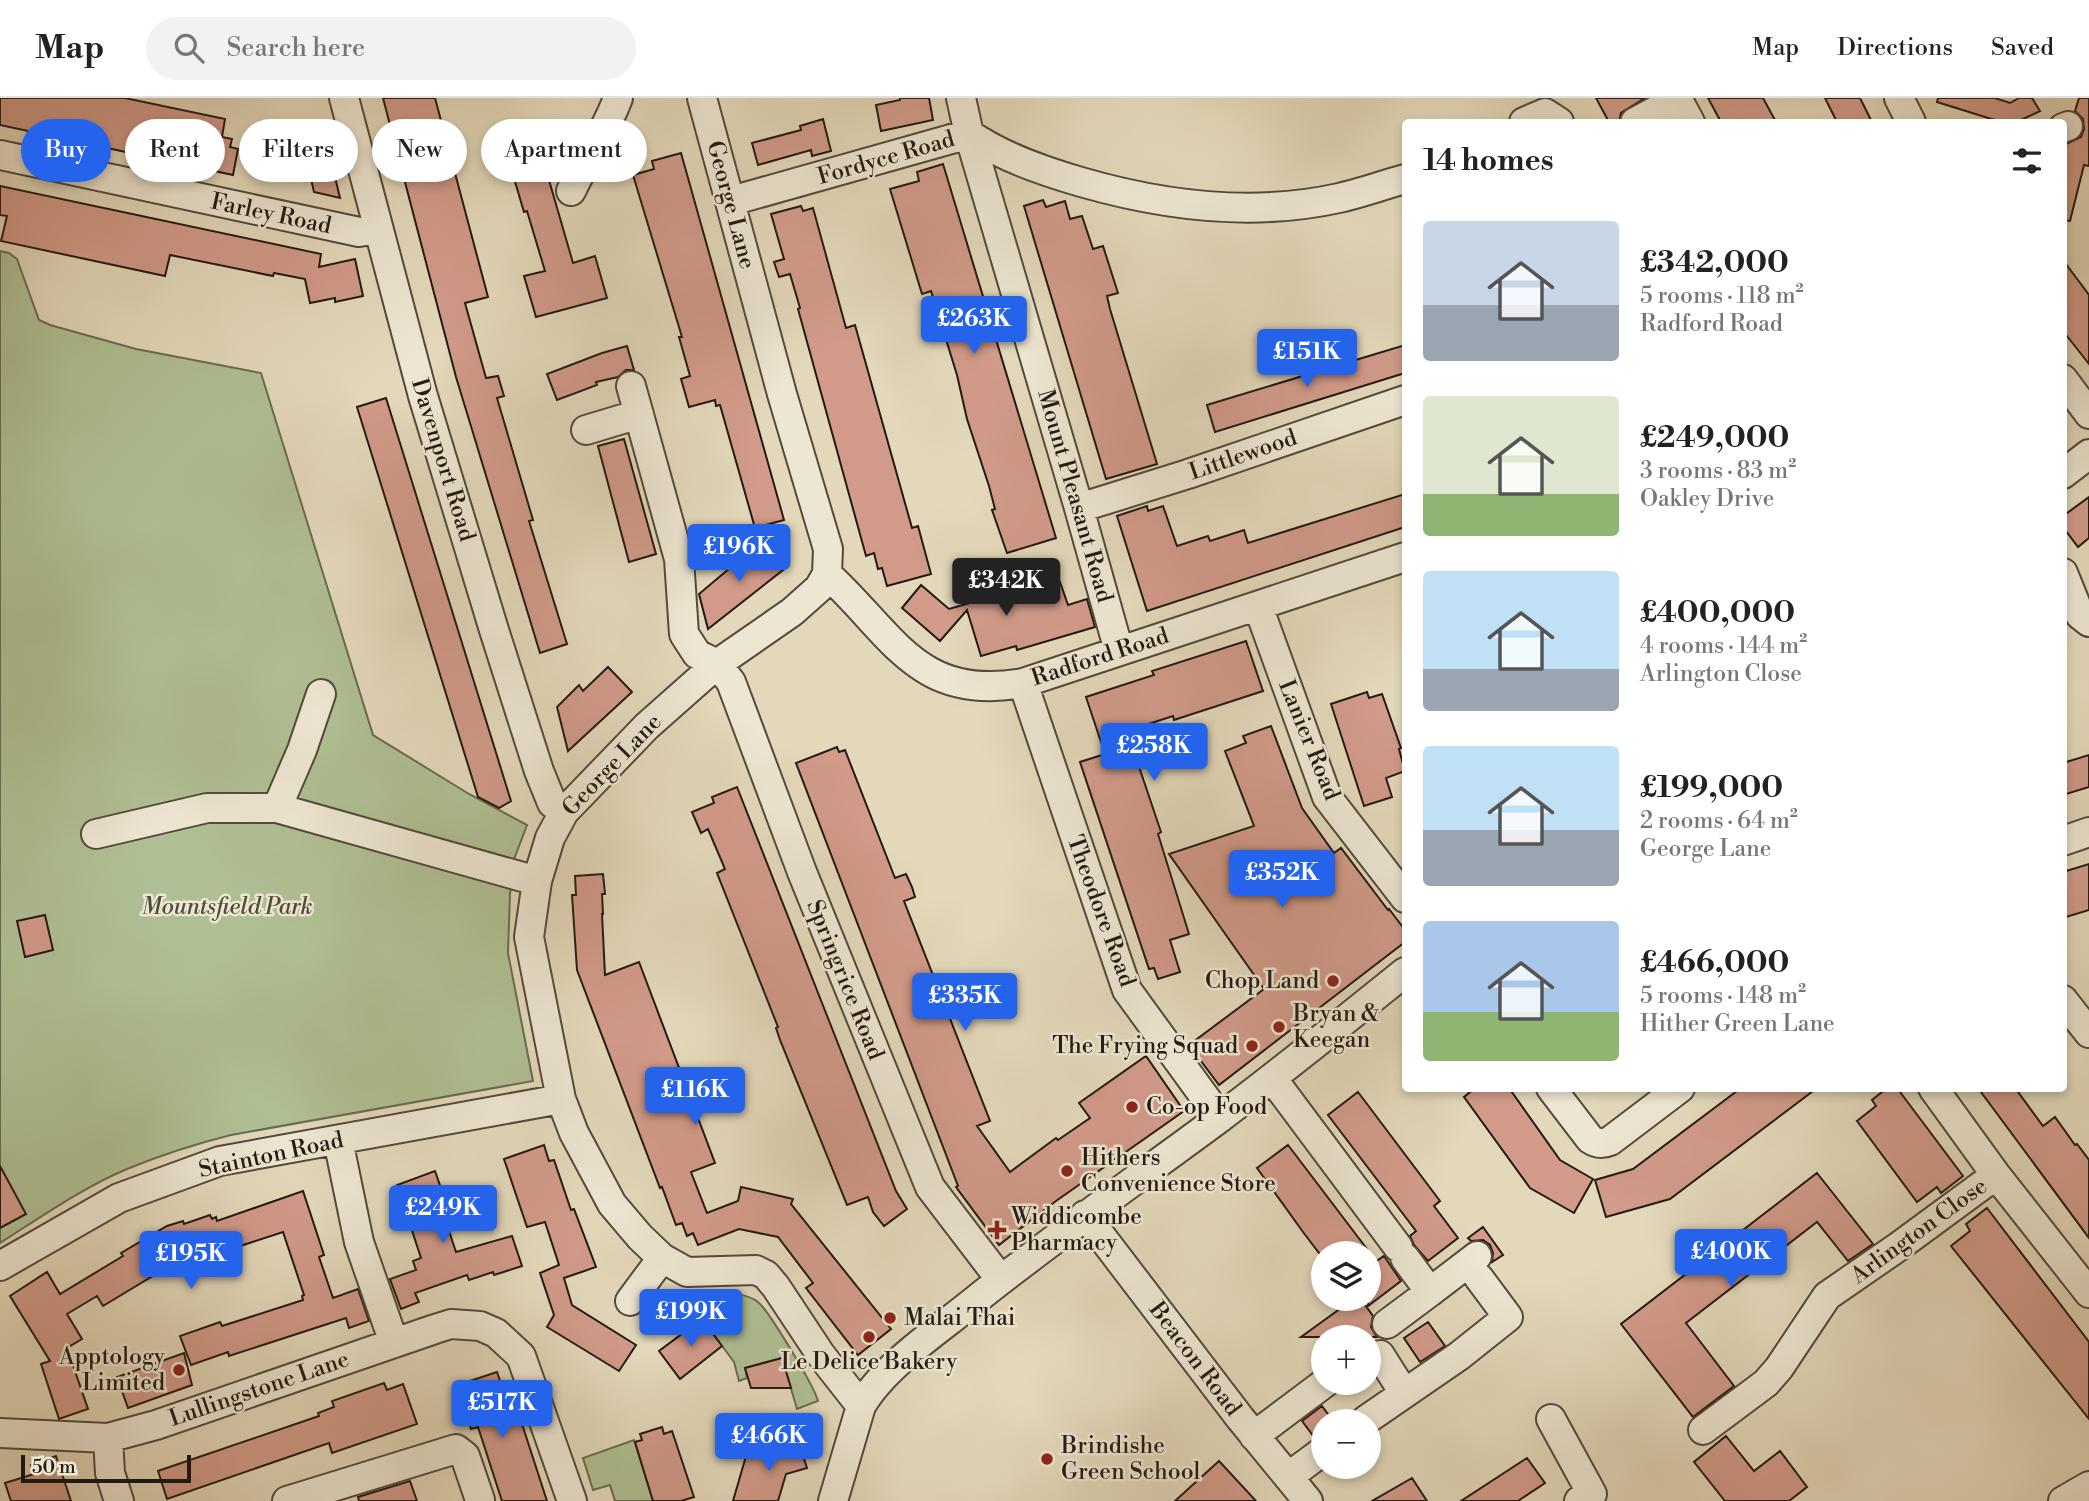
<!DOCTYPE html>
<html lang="en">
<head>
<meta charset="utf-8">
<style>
	body { margin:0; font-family:"Libre Bodoni",serif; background:#f2f2f2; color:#222; height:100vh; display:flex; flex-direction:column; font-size:26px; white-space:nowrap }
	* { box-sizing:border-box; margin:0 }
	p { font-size:23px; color:#767676 }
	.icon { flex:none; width:38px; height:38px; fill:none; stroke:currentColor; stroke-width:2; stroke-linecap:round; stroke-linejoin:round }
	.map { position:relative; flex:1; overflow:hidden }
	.drawer { position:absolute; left:1402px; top:21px; width:665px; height:973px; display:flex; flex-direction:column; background:#fff; border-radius:7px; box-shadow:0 4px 10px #0003 }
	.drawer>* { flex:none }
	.hud { position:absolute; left:21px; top:21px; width:665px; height:63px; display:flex; gap:14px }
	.fabs { position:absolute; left:1311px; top:1143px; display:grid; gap:14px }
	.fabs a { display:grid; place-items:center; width:70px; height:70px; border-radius:50%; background:#fff; box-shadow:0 4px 10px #0003; font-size:35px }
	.scale { position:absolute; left:21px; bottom:18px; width:170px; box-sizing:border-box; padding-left:7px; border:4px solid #231a11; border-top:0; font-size:19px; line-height:24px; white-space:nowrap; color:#231a11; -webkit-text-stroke:5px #ede6d2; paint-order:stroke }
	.price { position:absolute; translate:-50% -60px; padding:0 16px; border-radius:7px; background:#2563eb; color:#fff; font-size:23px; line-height:46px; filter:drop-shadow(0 2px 4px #0008) }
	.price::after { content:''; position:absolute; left:50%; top:42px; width:21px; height:16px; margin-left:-10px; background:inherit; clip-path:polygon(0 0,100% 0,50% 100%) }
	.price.active { background:#222; color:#fff }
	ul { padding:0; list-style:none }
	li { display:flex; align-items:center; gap:21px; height:175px; padding:0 21px }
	li span { display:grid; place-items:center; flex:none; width:196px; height:140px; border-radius:7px; color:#555 }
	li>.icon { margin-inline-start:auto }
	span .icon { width:84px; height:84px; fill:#fffc; stroke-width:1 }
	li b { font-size:30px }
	h2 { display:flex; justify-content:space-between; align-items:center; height:84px; padding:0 21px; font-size:30px }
	.pill { padding:0 24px; border-radius:32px; background:#fff; box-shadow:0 4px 10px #0003; font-size:24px; line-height:63px }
	.pill.active { background:#2563eb; color:#fff }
	header { display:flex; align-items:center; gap:42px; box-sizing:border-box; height:98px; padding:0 35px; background:#fff; border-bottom:2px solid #e0e0e0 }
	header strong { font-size:33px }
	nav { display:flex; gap:38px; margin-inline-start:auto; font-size:24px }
	.search { width:490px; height:63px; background:#f2f2f2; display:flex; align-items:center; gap:18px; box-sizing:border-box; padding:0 24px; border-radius:38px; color:#767676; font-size:26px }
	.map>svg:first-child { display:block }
</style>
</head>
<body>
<header>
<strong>Map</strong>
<div class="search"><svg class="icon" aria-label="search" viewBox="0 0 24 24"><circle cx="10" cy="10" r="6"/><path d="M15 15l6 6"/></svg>Search here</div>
<nav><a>Map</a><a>Directions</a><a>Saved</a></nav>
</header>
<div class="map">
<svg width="2089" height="1403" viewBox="0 0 2089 1403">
	<rect width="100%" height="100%" fill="#e3d8ba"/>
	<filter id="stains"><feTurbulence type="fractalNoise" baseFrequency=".00286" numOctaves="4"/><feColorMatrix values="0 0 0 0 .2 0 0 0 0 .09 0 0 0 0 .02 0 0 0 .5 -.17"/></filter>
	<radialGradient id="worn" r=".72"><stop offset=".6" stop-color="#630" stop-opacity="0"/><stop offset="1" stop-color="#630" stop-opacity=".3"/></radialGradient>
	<path fill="#afbf93" stroke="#696c52" stroke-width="2" d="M0 153 9 155 17 161 39 222 50 227 136 251 261 275 373 637 469 696 527 727 513 764 516 765 510 795 508 855 533 983 231 1037C195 1046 161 1057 127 1071 82 1090 41 1119 0 1145Z
		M733 1195C742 1197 751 1198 758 1204 769 1213 814 1288 818 1303L797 1311 782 1260 745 1270 747 1280 739 1283 734 1264 708 1229 719 1220 713 1213 700 1222 689 1211 697 1201Z
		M634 1342 653 1403H615L610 1387 593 1392 583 1360Z"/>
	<path fill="#d19a89" stroke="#231a11" stroke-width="2" d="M0 0H125L225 21 222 39 232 41 230 49 238 51 233 77 0 27Z
		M383 0H435L488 199 465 205 486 280 498 278 504 298 497 300 533 422 529 423 567 546 540 555 456 279Z
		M900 0H929L933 22 881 33 876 7 900 2Z
		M1596 0H1645L1621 15 1619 24H1609Z
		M1708 0H1763L1776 24H1721Z
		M1825 0H1860L1872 24H1837Z
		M1938 0H1995L2010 5 2019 0H2032L2040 13 2017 24H2001L1937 4Z
		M2079 0H2089V68L2084 67 2070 123 2063 122V58L2066 46 2081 39 2084 31 2083 21 2075 13Z
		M823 21 831 53 812 58 811 52 758 67 752 45 801 32 800 28Z
		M326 42 334 75 340 100 314 94 311 81 307 82 298 48Z
		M540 51 573 165 595 158 607 200 536 219 524 178 545 173 527 113 524 114 508 60Z
		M681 55 784 422 755 430 720 307 716 308 715 302 689 309 681 281 690 278 679 239H682L633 77 654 71 652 63Z
		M943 66 1056 440 1007 455 992 412 995 411 989 388 967 321 957 277 931 193 922 196 890 91 919 83 917 74Z
		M0 88 321 156 319 169 355 161 363 198 335 204V200L310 205 305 181 274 175 273 178 170 157 165 178 1 143 7 118 0 117Z
		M1043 102 1046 109 1065 103 1070 121 1082 118 1093 151 1103 148 1118 195 1107 198 1110 211 1157 366 1106 381 1024 108Z
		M801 108 803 113 813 110 846 230 855 227 912 430 918 428 931 476 887 488 882 470 878 471 874 455 866 458 798 211 800 210 790 176 779 179 774 164 784 161 771 116Z
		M2063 162 2089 197V266L2063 233Z
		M1405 247V275L1215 334 1207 307Z
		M627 248 634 272H626L618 279 596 284 597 287 557 302 547 276 602 255Z
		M386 300 511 703 499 710 478 699 357 309Z
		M624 341 656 456 629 464 598 348Z
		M1405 396V429L1147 513 1117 418 1147 408 1148 413 1163 408 1177 448 1208 438 1210 443 1244 432 1248 445Z
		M2089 399V440L2078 449 2063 429V418Z
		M762 443 783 472 708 531 699 496Z
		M1060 484 1068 507 1087 501 1095 529 1017 552 1016 548 981 558 967 512 940 543 902 510 921 487 949 511 994 498 995 503Z
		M1246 543 1263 593 1174 622 1173 618 1127 633 1161 734 1158 736 1189 836 1170 842 1180 874 1158 881 1154 870 1149 871 1080 664 1105 656 1086 599 1154 577 1152 573Z
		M608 569 632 594 568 653 557 609 579 587 583 593Z
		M1367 594 1369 600 1382 596 1401 650 1399 651 1405 673 1386 680 1392 699 1364 708 1331 606Z
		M1271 628 1302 710 1334 755 1341 750 1388 812 1389 811 1405 832V844L1219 987 1189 947 1264 891 1169 756 1254 728 1225 653 1246 645 1243 638Z
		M837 649 839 654 845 652 895 780 906 776 912 789 915 799 904 803 990 1023 977 1028 1010 1074 1056 1040 1058 1042 1090 1020 1079 1005 1146 958 1184 1013 1056 1103 999 1147 956 1089 958 1088 796 665Z
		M2089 657V689L2063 697V665Z
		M737 689 896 1093 907 1111 884 1128 873 1114 868 1099 847 1107 780 942 776 930 778 929 717 775 725 771 708 731 701 735 692 714 714 705 712 699Z
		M2089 766V812L2063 820V774Z
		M603 776 605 796H602L603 816H602L605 877 639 864 715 1065 691 1074 707 1115 738 1103 741 1089 793 1101 791 1106 891 1231 858 1257 806 1190 813 1185 778 1139 739 1131 698 1147 693 1135 687 1138 682 1125 676 1127 662 1089 660 1090 577 872 572 797H576L575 778Z
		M45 817 53 852 25 859 17 823Z
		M1475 990H1509L1560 1062 1593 1081 1574 1115 1530 1090 1464 999Z
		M1741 990H1817L1670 1101 1606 1119 1595 1082 1633 1071Z
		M1887 990H1897L1963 1078 1941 1095 1937 1089 1917 1104 1857 1023 1876 1008 1872 1002Z
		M1978 990H2015L2043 1028 2055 1019 2075 1047 2077 1046 2089 1062V1140Z
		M1358 994 1440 1103 1434 1108 1458 1140 1428 1163 1414 1147 1410 1138 1416 1133 1328 1017Z
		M544 1047 549 1063 554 1062 571 1112 574 1111 596 1169 564 1180 572 1207 636 1247 619 1273 547 1229 554 1217 540 1175 559 1167 545 1124 527 1129 504 1061Z
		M1288 1047 1370 1155H1319L1303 1134 1257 1070Z
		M0 1068 26 1116 0 1130Z
		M435 1073 450 1116 444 1118 456 1154 512 1138 522 1168 494 1177 493 1174 469 1182 467 1177 415 1195 419 1204 401 1211 390 1181 416 1172 413 1163 421 1160 397 1087Z
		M1817 1075 1873 1146 1848 1163 1817 1124 1686 1225 1734 1288 1693 1319 1621 1226Z
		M303 1093 324 1157 319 1159 333 1200 358 1191 369 1223 349 1230 346 1220 229 1258 228 1254 191 1267 180 1238 220 1224 222 1228 303 1202 302 1198 304 1197 283 1134 225 1153 224 1150 166 1170 103 1208 97 1198 67 1216 82 1241 67 1250 88 1311 59 1321 41 1266 50 1263 10 1198 47 1174 60 1196 123 1158 121 1155 167 1128 183 1123 184 1126 210 1117 212 1121 216 1119 217 1123Z
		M1987 1110 2089 1244V1321L1951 1148 1970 1133 1966 1126Z
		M1483 1129 1503 1157 1492 1164 1493 1155 1490 1147 1483 1142 1471 1143 1468 1140Z
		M1384 1158 1401 1183 1368 1208V1169Z
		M1355 1200H1360L1373 1218 1371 1229 1377 1239H1301Z
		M702 1221 722 1248 680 1281 659 1253Z
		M1428 1224 1445 1248 1420 1264 1404 1240Z
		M184 1255 192 1287 128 1310 117 1279Z
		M782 1260 791 1290H751L745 1270Z
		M497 1274 515 1326 521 1323 547 1403H502L478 1329 471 1331 458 1287Z
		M384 1285 387 1292 403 1286 417 1326 332 1355 329 1345 167 1401 158 1373 319 1318 318 1315 334 1309 332 1303Z
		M1322 1308 1333 1323H1323V1337L1314 1339 1302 1323Z
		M662 1329 664 1336 672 1333 694 1399 681 1403H653L635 1344 642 1342 640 1336Z
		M1726 1338 1754 1373 1780 1353 1807 1389 1789 1403H1725L1694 1364Z
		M798 1342 807 1370 786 1376 778 1403H733L746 1358Z
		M56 1358 71 1403H11L5 1385 34 1376 31 1367Z
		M1527 1360 1545 1385 1518 1403H1461Z
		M1219 1363 1256 1403H1175Z
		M1412 1380 1427 1403H1372Z
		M410 1383 417 1403H359L358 1399Z"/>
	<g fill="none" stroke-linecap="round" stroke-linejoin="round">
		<defs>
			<path id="minor" d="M344 0 423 298 494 532 539 673 552 705 564 714
				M702 0 782 296 828 451 827 476 819 490 792 514 717 566 647 628 564 714 550 740 537 783 529 839 561 1001 574 1035 612 1106 640 1139 662 1160 687 1174 756 1172 766 1177 776 1189 821 1257 861 1308
				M961 0 969 36 1079 410 1119 553
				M1677 0 1690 24
				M1899 0 1911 24
				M1524 24 1545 15 1559 24
				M1635 24 1678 1
				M2063 30 2068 28
				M0 57 359 134 377 131
				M571 93C586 61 606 33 618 0
				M731 103 969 36C1002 59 1043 73 1081 84 1164 108 1253 119 1339 100 1361 95 1383 87 1405 81
				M2063 281 2089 316
				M631 288 679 461 684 536 697 556 717 566 731 584 802 774 930 1089 1001 1182
				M586 332 639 316
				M2063 376 2089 356
				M1079 410 1188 376 1405 302
				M2063 475 2080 517 2089 524
				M827 476C893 536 917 604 1023 585L1405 459
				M1258 508 1327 699 1405 800
				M1023 585 1127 892 1220 1020
				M277 710 302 652 321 596
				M96 736 207 710H277L537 783
				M2063 743 2089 734
				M2063 902 2089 935
				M1272 980 1398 1149
				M1551 990 1590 1041C1597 1046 1603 1046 1610 1043L1680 990
				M1933 990 1996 1077 2089 1195
				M338 1042 359 1144 394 1245
				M1085 1117 1240 1320 1308 1403
				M1405 1160 1430 1194 1477 1158
				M0 1168 119 1100 220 1063 561 1001
				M630 1203 662 1160
				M1387 1226 1430 1194
				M1380 1257 1404 1295
				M1551 1321 1592 1396 1579 1403
				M1366 1322 1459 1258 1508 1219 1479 1180
				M1703 1332 1766 1285 1779 1270 1827 1198 1898 1149 1996 1077
				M0 1335 108 1340 156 1327 435 1231 451 1226 480 1228 496 1235 521 1258 572 1403
				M1254 1338 1326 1284
				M108 1340 110 1375 119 1403
				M1288 1379 1323 1353
				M287 1403 456 1351 465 1358 480 1402
				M833 1403 861 1308C884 1267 942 1230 978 1200 1056 1138 1137 1081 1217 1022 1281 974 1343 924 1405 874
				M2063 1403 2089 1388"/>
		</defs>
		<use href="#minor" stroke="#534a3b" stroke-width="32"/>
		<use href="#minor" stroke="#ede6d2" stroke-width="28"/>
	</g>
	<g fill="#8f2418" stroke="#ede6d2" stroke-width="2.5">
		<circle cx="1333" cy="883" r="7"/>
		<circle cx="1279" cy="929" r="7"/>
		<circle cx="1252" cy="948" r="7"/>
		<circle cx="1132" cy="1009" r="7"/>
		<circle cx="1067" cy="1073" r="7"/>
		<path d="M993.5 1121.5h7v7h7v7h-7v7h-7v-7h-7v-7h7z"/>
		<circle cx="890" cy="1220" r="7"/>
		<circle cx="869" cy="1239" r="7"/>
		<circle cx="179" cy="1272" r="7"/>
		<circle cx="1047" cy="1361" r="7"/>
	</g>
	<g text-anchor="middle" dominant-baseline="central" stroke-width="5" stroke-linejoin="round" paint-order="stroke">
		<g font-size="23" fill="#231a11" stroke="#ede6d2">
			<text transform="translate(886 60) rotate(-16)">Fordyce Road</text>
			<text transform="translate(731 107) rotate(75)">George Lane</text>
			<text transform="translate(271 116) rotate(12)">Farley Road</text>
			<text transform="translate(1243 357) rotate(-19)">Littlewood</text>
			<text transform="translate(443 362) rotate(73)">Davenport Road</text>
			<text transform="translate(1075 398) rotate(74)">Mount Pleasant Road</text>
			<text transform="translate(1100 559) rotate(-18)">Radford Road</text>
			<text transform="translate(1309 642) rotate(68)">Lanier Road</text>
			<text transform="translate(612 667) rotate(-46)">George Lane</text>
			<text transform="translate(1101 813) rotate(70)">Theodore Road</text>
			<text transform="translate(845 882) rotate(68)">Springrice Road</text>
			<text transform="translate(271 1057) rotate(-12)">Stainton Road</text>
			<text transform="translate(1919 1133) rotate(-36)">Arlington Close</text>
			<text transform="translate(1195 1261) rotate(53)">Beacon Road</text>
			<text transform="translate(259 1291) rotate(-19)">Lullingstone Lane</text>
		</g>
		<g font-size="23" font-style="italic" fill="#4d4c38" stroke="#ede6d2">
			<text x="227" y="809">Mountsfield Park</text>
		</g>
		<g font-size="23" fill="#231a11" stroke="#ede6d2" text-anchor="start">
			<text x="1319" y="883" text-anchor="end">Chop Land</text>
			<text x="1293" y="916">Bryan &amp;<tspan x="1293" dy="26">Keegan</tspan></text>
			<text x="1238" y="948" text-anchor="end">The Frying Squad</text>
			<text x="1146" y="1009">Co-op Food</text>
			<text x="1081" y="1060">Hithers<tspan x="1081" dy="26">Convenience Store</tspan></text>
			<text x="1011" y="1119">Widdicombe<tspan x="1011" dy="26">Pharmacy</tspan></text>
			<text x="904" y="1220">Malai Thai</text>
			<text x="165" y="1259" text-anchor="end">Apptology<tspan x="165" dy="26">Limited</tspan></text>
			<text x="869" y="1264" text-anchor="middle">Le Delice Bakery</text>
			<text x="1061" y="1348">Brindishe<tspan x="1061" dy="26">Green School</tspan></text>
		</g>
	</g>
	<rect width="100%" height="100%" filter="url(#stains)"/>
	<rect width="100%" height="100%" fill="url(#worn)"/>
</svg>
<div class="fabs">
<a><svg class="icon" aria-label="layers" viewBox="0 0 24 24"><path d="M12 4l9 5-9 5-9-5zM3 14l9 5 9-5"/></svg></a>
<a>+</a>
<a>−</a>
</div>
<div class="scale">50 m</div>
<b class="price" style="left:974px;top:258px">£263K</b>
<b class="price" style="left:1307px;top:291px">£151K</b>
<b class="price" style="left:739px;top:486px">£196K</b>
<b class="price active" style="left:1006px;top:520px">£342K</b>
<b class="price" style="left:1154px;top:685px">£258K</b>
<b class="price" style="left:1282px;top:812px">£352K</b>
<b class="price" style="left:965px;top:935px">£335K</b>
<b class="price" style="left:695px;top:1029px">£116K</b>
<b class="price" style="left:443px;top:1147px">£249K</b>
<b class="price" style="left:1731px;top:1191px">£400K</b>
<b class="price" style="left:191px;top:1193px">£195K</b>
<b class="price" style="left:691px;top:1251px">£199K</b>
<b class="price" style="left:502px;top:1342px">£517K</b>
<b class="price" style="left:769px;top:1375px">£466K</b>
<div class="hud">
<a class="pill active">Buy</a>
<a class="pill">Rent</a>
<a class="pill">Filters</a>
<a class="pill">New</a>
<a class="pill">Apartment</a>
</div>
<section class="drawer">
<h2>14 homes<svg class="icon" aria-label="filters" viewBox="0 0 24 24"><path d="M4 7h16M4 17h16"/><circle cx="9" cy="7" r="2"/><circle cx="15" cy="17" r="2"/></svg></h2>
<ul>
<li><span style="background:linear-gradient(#c9d6e8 60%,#9aa5b1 0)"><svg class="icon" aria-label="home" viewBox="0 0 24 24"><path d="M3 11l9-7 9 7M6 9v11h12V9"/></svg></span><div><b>£342,000</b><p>5 rooms · 118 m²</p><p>Radford Road</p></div></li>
<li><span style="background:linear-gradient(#dfe7d0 70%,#8fb573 0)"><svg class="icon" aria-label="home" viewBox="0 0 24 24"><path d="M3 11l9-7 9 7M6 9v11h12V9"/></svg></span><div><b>£249,000</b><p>3 rooms · 83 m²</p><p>Oakley Drive</p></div></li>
<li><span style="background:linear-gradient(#bfe0f5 70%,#9aa5b1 0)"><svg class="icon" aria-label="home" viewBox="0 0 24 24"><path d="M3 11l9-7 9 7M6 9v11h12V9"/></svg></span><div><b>£400,000</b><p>4 rooms · 144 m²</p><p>Arlington Close</p></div></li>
<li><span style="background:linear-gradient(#bfe0f5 60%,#9aa5b1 0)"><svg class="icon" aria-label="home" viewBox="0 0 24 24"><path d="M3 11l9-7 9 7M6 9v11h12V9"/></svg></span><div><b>£199,000</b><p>2 rooms · 64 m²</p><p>George Lane</p></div></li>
<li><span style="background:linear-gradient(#a9c7e8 65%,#8fb573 0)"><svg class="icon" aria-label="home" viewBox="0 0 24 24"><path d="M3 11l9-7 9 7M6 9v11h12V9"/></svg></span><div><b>£466,000</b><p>5 rooms · 148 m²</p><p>Hither Green Lane</p></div></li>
</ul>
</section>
</div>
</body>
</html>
